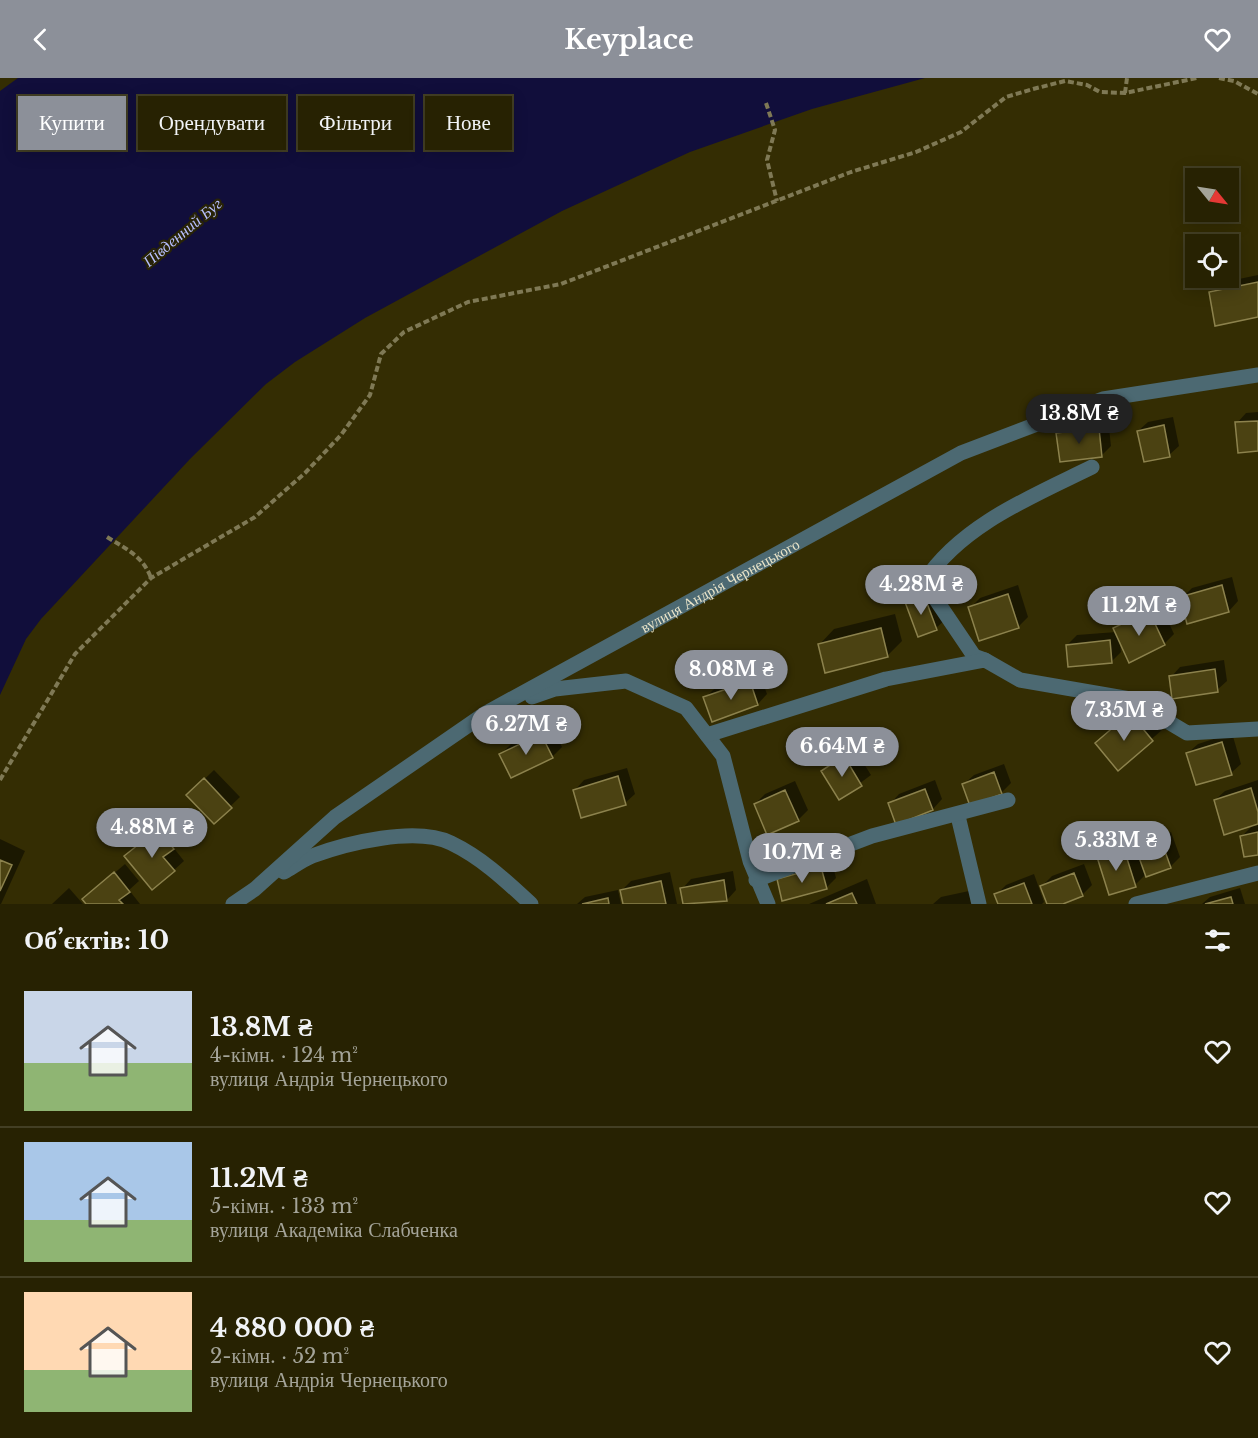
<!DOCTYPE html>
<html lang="uk">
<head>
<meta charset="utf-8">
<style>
	body { margin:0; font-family:"Libre Baskerville",serif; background:#332f11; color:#f1f3f6; height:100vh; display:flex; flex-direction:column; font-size:22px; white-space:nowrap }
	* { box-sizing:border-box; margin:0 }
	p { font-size:20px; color:#a4a499 }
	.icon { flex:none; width:33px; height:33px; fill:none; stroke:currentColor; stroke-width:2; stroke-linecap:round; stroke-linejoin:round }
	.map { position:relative; height:826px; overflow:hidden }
	.drawer { display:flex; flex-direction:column; background:#272202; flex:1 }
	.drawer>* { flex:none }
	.banner { position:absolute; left:18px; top:18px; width:600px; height:54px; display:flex; gap:12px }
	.needle { width:39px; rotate:120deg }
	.fabs { position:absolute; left:1185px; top:90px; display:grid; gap:12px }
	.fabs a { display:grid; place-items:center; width:54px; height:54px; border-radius:0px; background:#272202; box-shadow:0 3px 15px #0003,0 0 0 2px #433f24; font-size:30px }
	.price { position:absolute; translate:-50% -51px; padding:0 14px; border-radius:21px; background:#8c9099; color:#fff; font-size:20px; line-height:39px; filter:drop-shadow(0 2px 3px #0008) }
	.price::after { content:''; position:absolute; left:50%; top:36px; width:18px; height:14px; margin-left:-9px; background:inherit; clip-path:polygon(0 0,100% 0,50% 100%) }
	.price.on { background:#222; color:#fff }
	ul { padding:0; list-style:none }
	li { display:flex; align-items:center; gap:18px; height:150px; padding:0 24px }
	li+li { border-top:2px solid #433f24 }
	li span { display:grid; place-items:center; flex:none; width:168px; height:120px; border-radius:0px; color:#555 }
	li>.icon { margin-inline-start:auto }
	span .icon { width:72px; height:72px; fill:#fffc; stroke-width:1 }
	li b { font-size:26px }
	h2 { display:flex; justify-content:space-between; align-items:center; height:72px; padding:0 24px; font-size:26px }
	.pill { padding:0 21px; border-radius:0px; background:#272202; box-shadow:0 3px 15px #0003,0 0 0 2px #433f24; font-size:21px; line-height:54px }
	.pill.on { background:#8c9099; color:#fff }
	header { display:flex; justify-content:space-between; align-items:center; height:78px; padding:0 24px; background:#8c9099; color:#fff; font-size:27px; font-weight:700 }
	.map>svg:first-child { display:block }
</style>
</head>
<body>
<header><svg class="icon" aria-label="back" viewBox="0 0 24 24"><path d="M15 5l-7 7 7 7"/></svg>Keyplace<svg class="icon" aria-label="heart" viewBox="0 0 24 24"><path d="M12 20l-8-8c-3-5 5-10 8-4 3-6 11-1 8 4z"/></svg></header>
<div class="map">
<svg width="1258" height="826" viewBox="0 0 1258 826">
	<rect width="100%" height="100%" fill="#342d03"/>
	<path fill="#110e3b" d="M18 0H925L812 31 690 74 562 133 365 240 295 284 266 306 190 381 41 541 26 561 0 617V13Z"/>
	<path fill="#0007" d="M1258 197V238L1211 215 1220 205Z
		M1258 334V372L1237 345 1246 335Z
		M1173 339 1179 368 1169 377 1138 353 1148 344Z
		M1108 341 1111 368 1101 378 1058 355 1068 345Z
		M1232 499 1238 523 1229 533 1188 544 1182 520 1192 510Z
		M1018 507 1028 539 1018 549 970 530 980 520Z
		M934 508 946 541 936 550 919 557 906 524 916 515Z
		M1159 524 1174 556 1164 566 1120 564 1121 574 1111 584 1067 567 1077 557 1116 554 1114 551 1124 541Z
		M895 536 902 563 887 578 820 566 834 551Z
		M1224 582 1227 603 1217 612 1171 599 1180 589Z
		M759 594 767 616 758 626 705 620 715 610Z
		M1140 627 1162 652 1118 690 1097 665Z
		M551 647 562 669 552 679 501 676 511 666Z
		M1232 655 1241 686 1231 695 1188 675 1198 666Z
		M854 670 871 697 840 720 823 693Z
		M1004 686 1011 705 1001 715 964 706 974 697Z
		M627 690 635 716 625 725 575 712 584 702Z
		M214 692 240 719 214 744 188 717Z
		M935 702 942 721 933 731 897 745 890 726 899 716Z
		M1258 702V745L1215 722 1225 713Z
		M795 703 808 732 798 742 755 726 765 716Z
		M168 742 182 760 173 769 184 783 174 792 126 778Z
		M1258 747V775L1241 759 1252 748Z
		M1171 754 1180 779 1170 789 1146 796 1135 807 1099 780 1108 770 1133 762 1137 773 1148 762Z
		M0 761 25 773 1 826H0Z
		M831 780 836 800 826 810 779 801Z
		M125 786 139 803 129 812 140 826H88L84 821Z
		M1084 786 1092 807 1082 817 1059 826H1049L1042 808 1052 798Z
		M733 793 736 812 727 822 684 826 682 811 691 801Z
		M670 794 677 826H624L621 813 631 803Z
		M1034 796 1044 824 1042 826H999L996 817 1006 807Z
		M867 801 876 826H809Z
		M69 810 83 826H52Z
		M1240 810 1245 826H1202L1210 819Z
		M618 812 621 826H577L585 819Z
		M969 813 971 826H933L941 819Z"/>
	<path fill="#4b4212" stroke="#8c824d" stroke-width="1.5" d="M1258 204V239L1215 248 1209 214Z
		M1258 343V373L1238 375 1235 344Z
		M1164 347 1170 379 1144 384 1137 353Z
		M1099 350 1102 379 1060 384 1056 355Z
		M1222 507 1229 534 1187 546 1180 519Z
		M1008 516 1019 550 979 563 968 529Z
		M924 517 937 552 918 559 905 524Z
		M1149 533 1165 567 1129 585 1113 550Z
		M881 550 888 579 825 595 818 566Z
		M1110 562 1112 585 1068 589 1066 567Z
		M1215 591 1218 614 1172 621 1169 598Z
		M750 603 758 627 712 644 703 619Z
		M1130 635 1153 663 1118 693 1095 665Z
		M541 656 553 680 511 700 499 676Z
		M1222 664 1232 697 1196 707 1186 675Z
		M844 678 862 708 839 722 821 693Z
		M994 694 1002 716 970 728 962 706Z
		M618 698 626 727 581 740 573 712Z
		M204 700 232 730 214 746 186 717Z
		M1251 710 1258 734V746L1224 757 1214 722Z
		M925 711 933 732 896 747 888 725Z
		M785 712 799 743 767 757 754 726Z
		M158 751 174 771 163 779 175 793 152 812 124 778Z
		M1258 754V777L1244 779 1240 758Z
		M1161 762 1171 790 1146 799 1136 771Z
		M1124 771 1136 809 1109 817 1097 779Z
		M0 782 12 787 0 813Z
		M821 789 827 811 782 823 777 801Z
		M114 794 130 814 119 822 123 826H86L82 821Z
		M1074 795 1083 818 1063 826H1047L1040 808Z
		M724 802 727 823 683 826 680 810Z
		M661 803 666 826H623L620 812Z
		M1024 805 1032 826H998L994 816Z
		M852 815 857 826H826Z
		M1231 819 1233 826H1205Z
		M608 820 609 826H582Z"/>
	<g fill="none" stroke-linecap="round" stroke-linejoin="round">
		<path stroke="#7f7955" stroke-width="4" stroke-dasharray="6 3" stroke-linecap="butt" d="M1219 0 1234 3 1258 16
			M1125 15 1127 0
			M766 25 775 52 767 82 777 123
			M107 459C126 471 143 478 151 500
			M0 702 75 576 151 500 255 439 305 395 341 357 370 317 381 276 404 254 468 224 561 206 851 94 916 74 961 54 1006 19 1033 11 1065 3 1087 7 1100 14 1125 15 1197 0"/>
		<g stroke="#4c6972" stroke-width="15">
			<path d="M985 582 974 578 924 504C961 447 1033 418 1092 389"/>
			<path d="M532 619 555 611 626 603 686 630 723 678 750 783 768 826"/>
			<path d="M707 657 886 601 985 582 1020 602 1130 621 1187 655 1258 651"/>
			<path d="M958 738 979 826"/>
			<path d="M284 794C293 789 302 782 312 778 347 765 416 748 451 765 482 780 505 802 531 826"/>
			<path d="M756 802 872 758 1008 722"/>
			<path id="s1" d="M233 826 255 811 335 739 486 635 961 375 1103 321 1258 297"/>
			<path d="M1136 826 1258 795"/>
		</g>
	</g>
	<g text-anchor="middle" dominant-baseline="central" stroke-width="4.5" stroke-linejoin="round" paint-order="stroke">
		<g font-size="15" fill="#eae5ca" stroke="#282307">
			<text stroke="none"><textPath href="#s1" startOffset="584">вулиця Андрія Чернецького</textPath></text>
		</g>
		<g font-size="16" font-style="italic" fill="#b6befe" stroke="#282307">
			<text transform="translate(182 154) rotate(-40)">Південний Буг</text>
		</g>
	</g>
</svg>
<div class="fabs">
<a><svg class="needle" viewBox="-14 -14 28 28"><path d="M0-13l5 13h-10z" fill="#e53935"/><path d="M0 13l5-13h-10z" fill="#a4a499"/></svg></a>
<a><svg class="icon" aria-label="locate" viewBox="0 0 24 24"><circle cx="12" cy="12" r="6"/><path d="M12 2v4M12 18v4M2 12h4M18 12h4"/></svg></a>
</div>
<b class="price on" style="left:1079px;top:367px">13.8M ₴</b>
<b class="price" style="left:921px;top:538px">4.28M ₴</b>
<b class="price" style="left:1139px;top:559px">11.2M ₴</b>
<b class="price" style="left:731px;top:623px">8.08M ₴</b>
<b class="price" style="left:1124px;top:664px">7.35M ₴</b>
<b class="price" style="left:526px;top:678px">6.27M ₴</b>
<b class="price" style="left:842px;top:700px">6.64M ₴</b>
<b class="price" style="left:152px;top:781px">4.88M ₴</b>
<b class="price" style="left:1116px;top:794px">5.33M ₴</b>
<b class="price" style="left:802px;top:806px">10.7M ₴</b>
<div class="banner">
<a class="pill on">Купити</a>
<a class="pill">Орендувати</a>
<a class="pill">Фільтри</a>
<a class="pill">Нове</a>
</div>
</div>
<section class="drawer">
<h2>Об’єктів: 10<svg class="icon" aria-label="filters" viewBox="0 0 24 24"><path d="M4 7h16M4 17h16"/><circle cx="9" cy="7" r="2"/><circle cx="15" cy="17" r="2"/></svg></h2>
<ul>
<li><span style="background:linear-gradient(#c9d6e8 60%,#8fb573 0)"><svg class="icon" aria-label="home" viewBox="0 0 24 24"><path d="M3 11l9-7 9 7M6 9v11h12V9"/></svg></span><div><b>13.8M ₴</b><p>4-кімн. · 124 m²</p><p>вулиця Андрія Чернецького</p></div><svg class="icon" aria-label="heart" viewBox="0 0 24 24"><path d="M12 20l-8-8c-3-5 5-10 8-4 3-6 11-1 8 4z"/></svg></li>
<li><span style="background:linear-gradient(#a9c7e8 65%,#8fb573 0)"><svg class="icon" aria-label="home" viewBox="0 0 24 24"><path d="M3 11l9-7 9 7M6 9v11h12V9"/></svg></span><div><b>11.2M ₴</b><p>5-кімн. · 133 m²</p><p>вулиця Академіка Слабченка</p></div><svg class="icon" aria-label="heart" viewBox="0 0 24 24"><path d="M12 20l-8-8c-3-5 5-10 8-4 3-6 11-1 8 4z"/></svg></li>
<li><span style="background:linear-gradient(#ffd9b3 65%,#8fb573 0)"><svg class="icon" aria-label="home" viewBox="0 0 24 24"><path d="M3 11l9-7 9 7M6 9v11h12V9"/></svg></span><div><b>4 880 000 ₴</b><p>2-кімн. · 52 m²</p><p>вулиця Андрія Чернецького</p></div><svg class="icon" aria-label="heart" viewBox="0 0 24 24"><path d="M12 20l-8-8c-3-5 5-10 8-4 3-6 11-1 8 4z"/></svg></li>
</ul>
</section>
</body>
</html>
